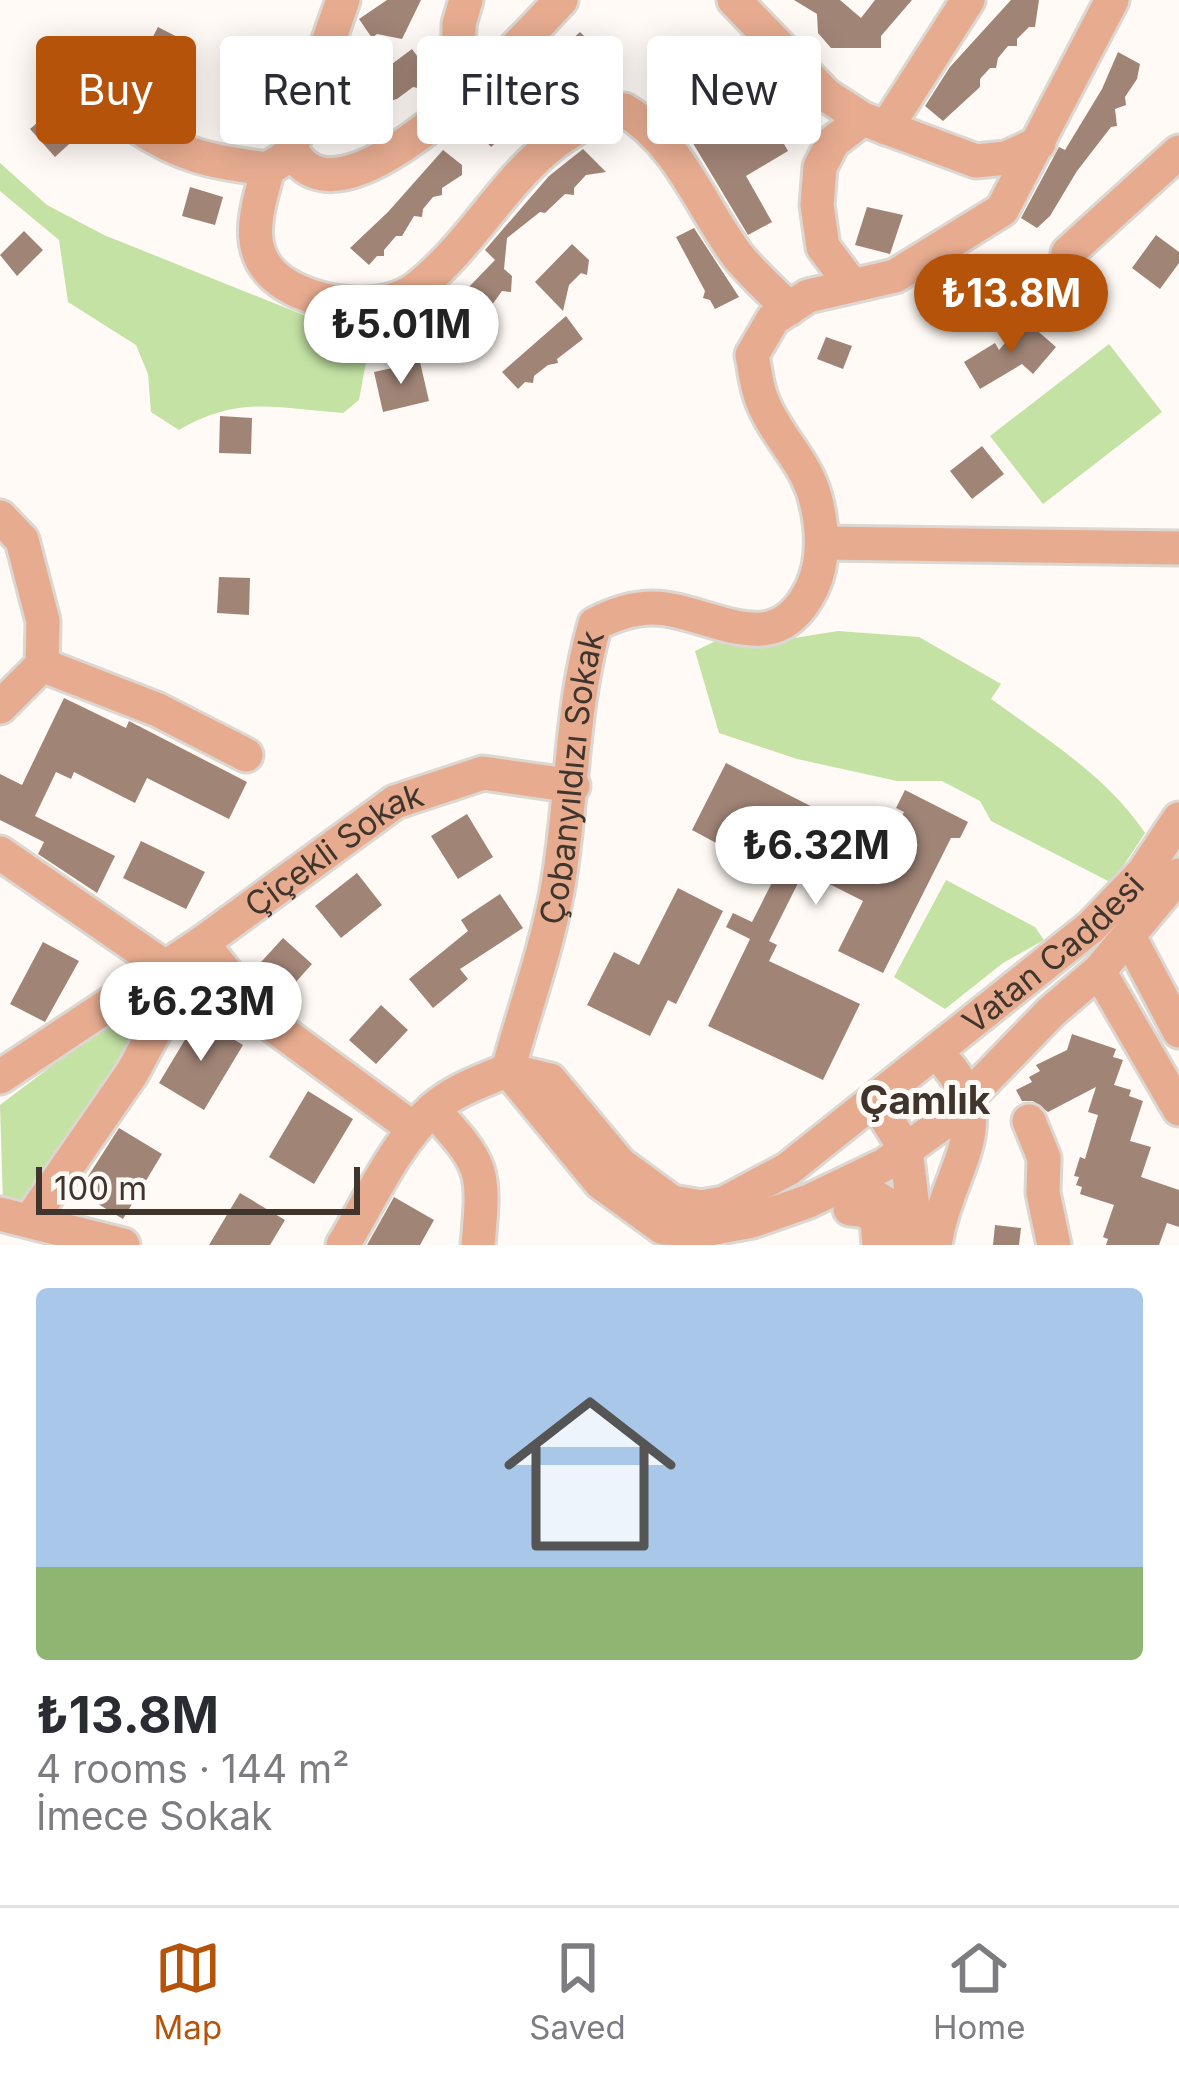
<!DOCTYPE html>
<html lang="en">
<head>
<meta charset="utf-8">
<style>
	body { margin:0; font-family:Inter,sans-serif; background:#f7f7f7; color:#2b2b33; height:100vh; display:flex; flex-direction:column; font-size:45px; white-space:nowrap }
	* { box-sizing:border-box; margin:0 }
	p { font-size:39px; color:#7c7c81 }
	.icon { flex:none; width:66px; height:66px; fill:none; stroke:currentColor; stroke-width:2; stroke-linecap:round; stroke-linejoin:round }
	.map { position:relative; height:1245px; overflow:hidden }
	.side { display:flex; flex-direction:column; background:#fff; flex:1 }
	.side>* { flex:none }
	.top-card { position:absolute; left:36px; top:36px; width:1107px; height:108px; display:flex; gap:24px }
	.scale { position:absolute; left:36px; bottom:30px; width:324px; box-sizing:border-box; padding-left:12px; border:6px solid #3f352c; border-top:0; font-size:33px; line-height:42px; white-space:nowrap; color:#3f352c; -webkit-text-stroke:9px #fffaf5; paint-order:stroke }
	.price { position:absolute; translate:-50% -102px; padding:0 27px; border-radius:42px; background:#fff; color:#222; font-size:39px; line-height:78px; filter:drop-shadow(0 3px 6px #0008) }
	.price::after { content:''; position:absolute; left:50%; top:72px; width:36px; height:27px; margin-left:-18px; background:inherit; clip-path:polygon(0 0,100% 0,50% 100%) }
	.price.active { background:#b45309; color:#fff }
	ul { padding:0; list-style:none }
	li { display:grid; align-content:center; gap:24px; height:636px; padding:0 36px }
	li+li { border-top:3px solid #e1e1e2 }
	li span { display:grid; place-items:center; height:372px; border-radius:12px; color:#555 }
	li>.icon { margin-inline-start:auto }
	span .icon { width:216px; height:216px; fill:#fffc; stroke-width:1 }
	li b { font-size:51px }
	.pill { padding:0 42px; border-radius:12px; background:#fff; box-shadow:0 6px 30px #0003; font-size:42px; line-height:108px }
	.pill.active { background:#b45309; color:#fff }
	.tabs { display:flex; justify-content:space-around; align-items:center; height:168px; border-top:3px solid #e1e1e2; background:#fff; font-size:33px; color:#7c7c81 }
	.tabs a { display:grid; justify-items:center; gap:6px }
	.tabs .active { color:#b45309 }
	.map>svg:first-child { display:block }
</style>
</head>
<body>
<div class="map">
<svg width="1179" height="1245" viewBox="0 0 1179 1245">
	<rect width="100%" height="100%" fill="#fffaf5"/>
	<path fill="#c3e2a4" d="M0 163 47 205 104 235 376 344 382 358 366 362 359 400 343 413C277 408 239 395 179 430L151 412 148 374 136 345 68 302 59 240 0 191Z
		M1109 344 1162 412 1043 504 990 436Z
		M838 631 919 637 1001 684 991 699C1045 738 1107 776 1145 833L1112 883 991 821 980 801 942 781H897L797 759 719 733 695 651 726 636 775 641Z
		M946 880 1035 927 1044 940 1003 963 945 1009 894 977Z
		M165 980 33 1202 3 1204 0 1105Z"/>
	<path fill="#a08476" d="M387 0H421L402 39 377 34 372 38 359 19Z
		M794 0H840L861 18 875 0H912L881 36V48H831L818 33 817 14Z
		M1011 0H1039L1035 27H1029L1017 39V46H1008L998 58 996 68H990L980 79V87L943 121 925 106 950 67Z
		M158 27 185 41 173 65 146 50Z
		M580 32 610 61 587 58 576 68 575 81 565 80 551 98 529 95 532 117 521 118 510 129 509 138 500 139 491 147 473 127Z
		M722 36 788 151 746 176 772 222 748 235 691 140 724 119 727 100 718 86 710 84 712 76 697 50Z
		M412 49 423 64 418 88 413 87 397 99 375 105 377 114 359 119 345 99Z
		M1118 52 1140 64 1137 79 1125 97 1126 105 1115 109 1117 126 1111 127 1077 171 1050 216 1037 228 1021 218 1059 147 1065 150 1102 89Z
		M54 108 79 135 55 157 30 129Z
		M583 149 606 172 586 175 574 188V195L565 194 545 213 540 212 507 238 504 269 512 276 511 292 502 291 489 309 483 308 471 320V328H460L454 335 437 320 495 260 485 250 549 176Z
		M443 150 462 165V175L442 188V195L433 197 423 209 422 217 414 216 402 236H396L384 250V256H377L369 265 350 248 388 212Z
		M190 187 223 197 215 225 182 216Z
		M867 207 903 215 890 254 855 245Z
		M694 228 739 297 715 309 710 300 703 298 705 291 676 237Z
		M24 231 43 250 17 276 0 255Z
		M1156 235 1179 252V263L1160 289 1132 268Z
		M572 244 589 260 587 275 581 273 569 285 563 311 535 282Z
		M566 316 583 339 557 359 558 363 548 365 534 376 533 383 525 382 518 389 502 372Z
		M1025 320 1056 347 1033 374 1022 364 980 389 964 362 995 343 999 350Z
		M826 337 852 346 843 369 817 359Z
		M420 362 429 401 383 412 374 372Z
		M220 416 252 418 251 454 219 453Z
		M982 446 1004 474 972 499 950 471Z
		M219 577 250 578 249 615 217 613Z
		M64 698 126 728 129 721 247 782 229 819 147 778 135 803 74 772 71 779 56 772 35 816 115 856 97 893 38 854 44 842 0 820V774L22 785Z
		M726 763 887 845 904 812 896 808 905 790 968 822 960 838H951L883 973 838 951 863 901 804 871 769 941 777 945 769 961 860 1004 823 1080 708 1026 750 939 726 927 733 913 752 922 782 863 723 833 718 844 692 830Z
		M467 814 493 857 458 879 431 836Z
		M141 841 205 872 186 909 123 878Z
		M357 873 382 905 341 938 315 906Z
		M678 888 723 911 676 1004 668 1000 650 1036 587 1005 614 952 639 965Z
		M500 894 523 928 460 969 468 979 433 1008 409 979 468 931 461 920Z
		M283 938 312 964 278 1002 252 972Z
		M43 942 79 961 45 1022 10 1004Z
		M381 1005 408 1030 376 1064 349 1040Z
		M198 1018 243 1045 204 1110 159 1083Z
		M1072 1034 1116 1049 1113 1057 1123 1060 1114 1085 1131 1090 1129 1096 1143 1101 1130 1141 1151 1147 1141 1177 1179 1190V1227L1167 1223 1159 1245H1106L1108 1239 1103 1237 1114 1205 1080 1194 1082 1187 1076 1185 1079 1177 1074 1176 1080 1157 1085 1159 1098 1115 1088 1112 1096 1087 1048 1112 1033 1101H1022L1016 1090 1032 1082 1029 1077 1040 1071 1036 1065 1067 1050Z
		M308 1091 353 1119 314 1184 269 1157Z
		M119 1128 162 1154 123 1219 78 1192Z
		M240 1193 285 1220 270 1245H209Z
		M394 1197 434 1220 420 1245H367Z
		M995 1225 1021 1228 1019 1245H993Z"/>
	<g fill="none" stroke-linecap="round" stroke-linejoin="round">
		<defs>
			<g id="minor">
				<path d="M343 0 291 148C337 247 523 41 561 0"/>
				<path d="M734 0 826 95 863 119 976 161 1006 158 1039 143"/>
				<path d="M458 101 459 24 466 0"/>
				<path d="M135 125C183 157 212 162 268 169"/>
				<path d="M886 128 968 0"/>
				<path d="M293 153 268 169C256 213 241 256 285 284 319 306 384 313 417 288 491 230 524 131 624 110 679 142 700 205 737 255 752 274 772 291 789 309"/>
				<path d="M1068 253 1179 152"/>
				<path d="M851 284 823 247 817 205 820 167 833 142 863 119"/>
				<path d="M0 517 22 540 43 621 42 665"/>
				<path d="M822 543 1179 548"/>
				<path d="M42 665 158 710 246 755"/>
				<path d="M0 707 42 665"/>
				<path d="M0 853 165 967"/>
				<path d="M1130 938 1179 1031"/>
				<path d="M1099 971 1179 1109"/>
				<path d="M935 1052C1007 1118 946 1168 935 1245"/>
				<path id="s1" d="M508 1070C524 1011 546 951 557 891 573 802 570 710 595 624 616 613 642 605 666 609 723 618 777 660 812 588 825 561 823 526 815 497 805 460 775 435 762 400 756 386 755 369 752 355L773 319 808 296 895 276 1002 210 1112 0"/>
				<path d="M508 1070 601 1183 663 1228 704 1230 752 1221 809 1201 886 1164 943 1123 1052 1011 1099 971 1179 875"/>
				<path id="s2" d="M508 1070 550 1080 620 1164 672 1202 701 1207 724 1203 788 1169 1091 927 1143 873 1179 819"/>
				<path id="s3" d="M0 1077 202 943 395 802 483 773 573 786"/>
				<path d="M875 1100 906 1150 914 1216 911 1245"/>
				<path d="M433 1109C484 1166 485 1168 478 1245"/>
				<path d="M1029 1121 1044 1158 1043 1193 1054 1245"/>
				<path d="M850 1182 885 1203 912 1234"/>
				<path d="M850 1209 866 1211 877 1220 879 1245"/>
				<path d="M0 1214 123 1245"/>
				<path d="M31 1219 132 1073 202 943 260 1016 414 1129"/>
				<path d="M343 1245C370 1201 394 1145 432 1110 454 1090 482 1081 508 1070"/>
			</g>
		</defs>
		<use href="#minor" stroke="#dcd7d1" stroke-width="39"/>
		<use href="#minor" stroke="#e7ac90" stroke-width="33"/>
	</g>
	<g text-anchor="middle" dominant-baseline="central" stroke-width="10" stroke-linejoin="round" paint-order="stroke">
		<g font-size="33" fill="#3f352c" stroke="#fffaf5">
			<text stroke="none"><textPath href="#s1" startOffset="300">Çobanyıldızı Sokak</textPath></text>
			<text stroke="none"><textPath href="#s3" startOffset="405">Çiçekli Sokak</textPath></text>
			<text stroke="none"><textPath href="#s2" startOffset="684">Vatan Caddesi</textPath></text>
		</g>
		<g font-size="39" font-weight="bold" fill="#3f352c" stroke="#fffaf5">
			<text x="925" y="1099">Çamlık</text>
		</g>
	</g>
</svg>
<div class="scale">100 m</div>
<b class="price active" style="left:1011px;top:356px">₺13.8M</b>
<b class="price" style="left:401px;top:387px">₺5.01M</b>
<b class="price" style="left:816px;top:908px">₺6.32M</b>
<b class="price" style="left:201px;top:1064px">₺6.23M</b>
<div class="top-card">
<a class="pill active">Buy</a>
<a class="pill">Rent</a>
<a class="pill">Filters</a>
<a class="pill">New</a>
</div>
</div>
<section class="side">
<ul>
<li><span style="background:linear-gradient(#a9c7e8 75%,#8fb573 0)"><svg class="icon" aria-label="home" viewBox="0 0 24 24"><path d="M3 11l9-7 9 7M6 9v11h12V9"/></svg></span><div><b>₺13.8M</b><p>4 rooms · 144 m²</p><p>İmece Sokak</p></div></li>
</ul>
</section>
<nav class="tabs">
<a class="active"><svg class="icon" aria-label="map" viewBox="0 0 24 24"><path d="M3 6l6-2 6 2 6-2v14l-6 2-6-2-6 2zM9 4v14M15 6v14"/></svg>Map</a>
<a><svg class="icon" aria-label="saved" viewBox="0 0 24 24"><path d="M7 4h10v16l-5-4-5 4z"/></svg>Saved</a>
<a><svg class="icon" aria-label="home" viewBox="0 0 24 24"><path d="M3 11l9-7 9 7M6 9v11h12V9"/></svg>Home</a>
</nav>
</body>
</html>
